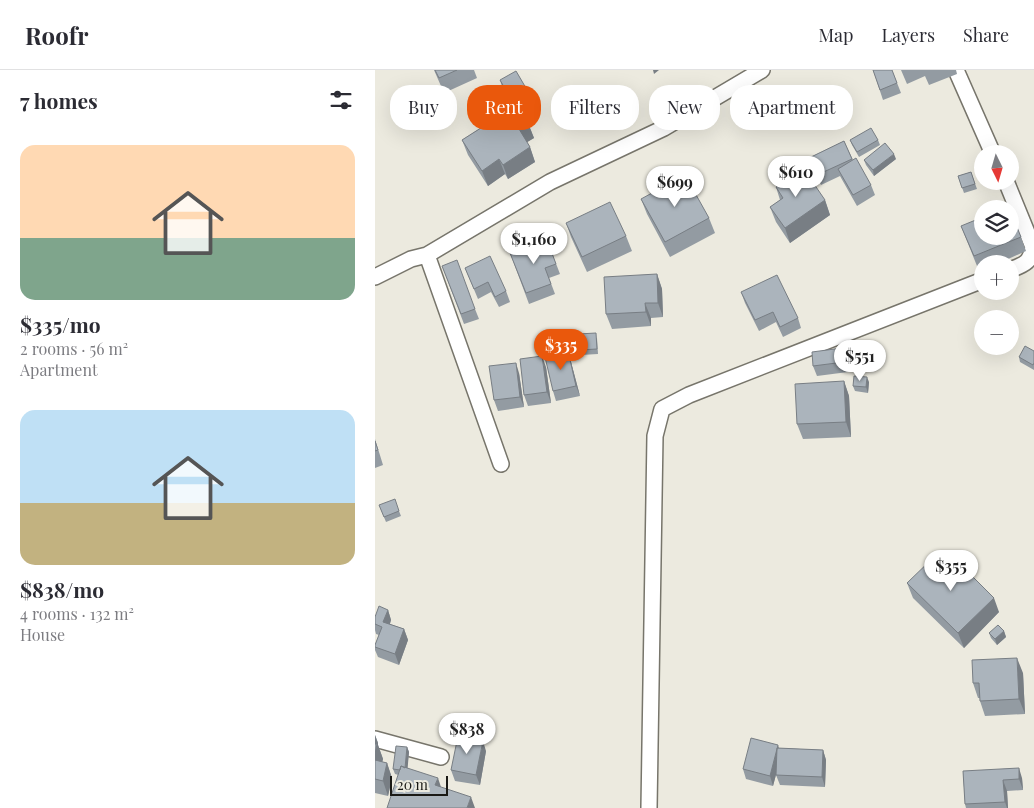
<!DOCTYPE html>
<html lang="en">
<head>
<meta charset="utf-8">
<style>
	body { margin:0; font-family:"Playfair Display",serif; background:#f7f7f7; color:#2b2b33; height:100vh; display:flex; flex-direction:column; font-size:19px; white-space:nowrap }
	* { box-sizing:border-box; margin:0 }
	p { font-size:16px; color:#7c7c81 }
	.icon { flex:none; width:28px; height:28px; fill:none; stroke:currentColor; stroke-width:2; stroke-linecap:round; stroke-linejoin:round }
	.map { position:relative; flex:1; overflow:hidden }
	.details { display:flex; flex-direction:column; background:#fff; width:375px }
	.details>* { flex:none }
	.hud { position:absolute; left:15px; top:15px; width:475px; height:45px; display:flex; gap:10px }
	.needle { width:32px; rotate:175deg }
	.buttons { position:absolute; left:599px; top:75px; display:grid; gap:10px }
	.buttons a { display:grid; place-items:center; width:45px; height:45px; border-radius:50%; background:#fff; box-shadow:0 5px 20px #0002; font-size:25px }
	.scale { position:absolute; left:15px; bottom:12px; width:58px; box-sizing:border-box; padding-left:5px; border:2px solid #1a1915; border-top:0; font-size:14px; line-height:18px; white-space:nowrap; color:#1a1915; -webkit-text-stroke:4px #eceadf; paint-order:stroke }
	.price { position:absolute; translate:-50% -42px; padding:0 11px; border-radius:18px; background:#fff; color:#222; font-size:16px; line-height:32px; filter:drop-shadow(0 1px 2px #0008) }
	.price::after { content:''; position:absolute; left:50%; top:30px; width:15px; height:11px; margin-left:-8px; background:inherit; clip-path:polygon(0 0,100% 0,50% 100%) }
	.price.active { background:#ea580c; color:#fff }
	ul { padding:0; list-style:none }
	li { display:grid; align-content:center; gap:10px; height:265px; padding:0 20px }
	li span { display:grid; place-items:center; height:155px; border-radius:15px; color:#555 }
	li>.icon { margin-inline-start:auto }
	span .icon { width:90px; height:90px; fill:#fffc; stroke-width:1 }
	li b { font-size:21px }
	h2 { display:flex; justify-content:space-between; align-items:center; height:60px; padding:0 20px; font-size:21px }
	.tag { padding:0 18px; border-radius:20px; background:#fff; box-shadow:0 5px 20px #0002; font-size:18px; line-height:45px }
	.tag.active { background:#ea580c; color:#fff }
	header { display:flex; align-items:center; gap:30px; box-sizing:border-box; height:70px; padding:0 25px; background:#fff; border-bottom:1px solid #e1e1e2 }
	header strong { font-size:24px }
	nav { display:flex; gap:28px; margin-inline-start:auto; font-size:18px }
	main { display:flex; flex:1; min-height:0 }
	.map>svg:first-child { display:block }
</style>
</head>
<body>
<header>
<strong>Roofr</strong>
<nav><a>Map</a><a>Layers</a><a>Share</a></nav>
</header>
<main>
<section class="details">
<h2>7 homes<svg class="icon" aria-label="filters" viewBox="0 0 24 24"><path d="M4 7h16M4 17h16"/><circle cx="9" cy="7" r="2"/><circle cx="15" cy="17" r="2"/></svg></h2>
<ul>
<li><span style="background:linear-gradient(#ffd9b3 60%,#7fa58c 0)"><svg class="icon" aria-label="home" viewBox="0 0 24 24"><path d="M3 11l9-7 9 7M6 9v11h12V9"/></svg></span><div><b>$335/mo</b><p>2 rooms · 56 m²</p><p>Apartment</p></div></li>
<li><span style="background:linear-gradient(#bfe0f5 60%,#c2b280 0)"><svg class="icon" aria-label="home" viewBox="0 0 24 24"><path d="M3 11l9-7 9 7M6 9v11h12V9"/></svg></span><div><b>$838/mo</b><p>4 rooms · 132 m²</p><p>House</p></div></li>
</ul>
</section>
<div class="map">
<svg width="659" height="738" viewBox="0 0 659 738">
	<rect width="100%" height="100%" fill="#eceadf"/>
	<g fill="none" stroke-linecap="round" stroke-linejoin="round">
		<defs>
			<path id="street" d="M581 0 618 84
				M631 111 658 177C655 193 650 194 635 200
				M52 185 126 394
				M0 207 36 189 52 185 175 112 289 58 387 0
				M0 669 66 687
				M274 738 280 366 287 339 314 325 608 210"/>
		</defs>
		<use href="#street" stroke="#77756b" stroke-width="18"/>
		<use href="#street" stroke="#fff" stroke-width="15"/>
	</g>
	<path fill="#939ba2" d="M59 0H99L102 8 69 23Z
		M498 0H517L526 23 508 30Z
		M526 0H581L582 4 554 15 550 6 532 14Z
		M125 10 158 30 162 40 150 47 153 53 159 68 152 72 155 77 160 92 133 109 130 104 113 116 93 85 87 70 138 37 128 20Z
		M475 70H503L505 75 484 87 477 75Z
		M469 71 478 90 496 115 500 125 482 136 465 106 446 115 438 98 434 88Z
		M521 89 499 106 491 95 489 90Z
		M596 102 602 119 589 123 583 106Z
		M401 117 450 130 455 145 415 173 401 152 395 137 405 130Z
		M266 129 334 148 340 163 295 187 272 144Z
		M191 153 251 166 257 181 212 202 196 167Z
		M586 156 646 167 651 181 622 194H608V200L604 201Z
		M172 170 185 204 174 208 180 224 154 234 135 183Z
		M67 196 100 239 104 249 89 254Z
		M90 198 131 221 135 232 124 237 116 222 103 229Z
		M282 204 287 219 288 247 276 248V256L237 259 231 244Z
		M366 222 423 248 426 258 408 267 401 252 384 261 370 233Z
		M222 268 223 284 206 285 204 280Z
		M467 278 471 288 473 302 442 306 438 296Z
		M193 281 196 292 205 326 181 331 178 321Z
		M659 281V300L645 292 644 287Z
		M171 297 176 333 153 336 149 325Z
		M144 303 149 337 123 341 119 330Z
		M469 311 474 326 476 367 428 369 422 354Z
		M494 312 493 323 480 321 478 316Z
		M0 369 8 395 0 398Z
		M4 435 24 441 26 446 11 452Z
		M572 498 624 542 589 578 538 528 532 513Z
		M13 540 16 550 15 554 29 559 33 570 24 595 3 587 0 580V575L4 565 1 564 0 560V547Z
		M629 561 631 567 622 575 616 568 614 563Z
		M648 603 650 644 610 646 605 631V628H603L598 613Z
		M0 665 3 673V675L8 689 7 692 12 693 17 708 13 726 0 723Z
		M32 677 34 682 32 698 66 717 20 704 18 699Z
		M404 678 448 680 451 690 450 717 405 715 401 705 398 716 371 709 368 699Z
		M111 681 105 715 80 711 76 700Z
		M588 701 647 708 648 720 632 721 633 738H591L590 734Z"/>
	<path fill="#787e84" d="M278 0H284L279 4Z
		M153 53 159 68 149 74 144 59Z
		M155 77 160 92 133 109 128 95Z
		M519 84 521 89 499 106 498 100Z
		M124 89 130 104 113 116 107 101Z
		M450 130 455 145 415 173 410 158Z
		M282 204 287 219 288 247 283 233Z
		M270 233 276 248V256L271 242Z
		M467 278 471 288 473 302 469 292Z
		M193 281 196 292 205 326 201 316Z
		M167 286 171 297 176 333 172 322Z
		M141 293 144 303 149 337 145 327Z
		M492 307 494 312 493 323 491 317Z
		M469 311 474 326 476 367 471 352Z
		M619 528 624 542 589 578 583 563Z
		M13 540 16 550 12 562 8 552Z
		M29 559 33 570 24 595 20 584Z
		M629 561 631 567 622 575 620 569Z
		M642 588 648 603 650 644 644 629Z
		M0 665 3 673V675L8 689 4 705 0 694Z
		M108 671 111 681 105 715 101 705Z
		M403 675 406 685 398 716 395 706Z
		M32 677 34 682 32 705 30 700Z
		M448 680 451 690 450 717 447 707Z
		M12 693 17 708 13 726 8 711Z
		M644 698 647 708 648 720 644 709Z
		M63 708 68 723 60 715Z
		M628 710 632 721 633 738H632L630 732Z
		M96 727 100 738H92Z"/>
	<path fill="#abb4bc" stroke="#787e84" d="M60 0H82L64 8Z
		M498 0H517L522 13 505 20Z
		M141 1 158 30 144 38 142 35 140 36 125 10Z
		M142 35 153 53 144 59 155 77 128 95 124 89 107 101 87 70Z
		M496 58 503 70 482 82 475 70Z
		M469 71 477 89 442 105 434 88Z
		M510 73 519 84 498 100 489 90Z
		M481 88 496 115 478 125 463 99Z
		M428 98 450 130 410 158 395 137 408 128 401 117Z
		M596 102 600 114 587 118 583 106Z
		M310 105 334 148 290 172 266 129Z
		M235 132 251 166 207 187 191 153Z
		M635 140 646 167 599 186 586 156 608 147V166H635Z
		M172 170 181 194 170 198 176 214 151 223 135 183Z
		M115 186 131 221 120 227 113 212 99 219 90 198Z
		M82 190 100 239 86 244 67 196Z
		M282 204 283 233H270L271 242 231 244 229 207Z
		M402 205 423 248 405 257 398 242 380 250 366 222Z
		M221 263 222 279 204 280 203 264Z
		M650 276 659 281V293L658 295 644 287Z
		M467 278 469 292 438 296 437 282Z
		M193 281 201 316 178 321 170 287Z
		M167 286 172 322 149 325 145 289Z
		M141 293 145 327 119 330 114 296Z
		M479 306 492 307 491 317 478 316Z
		M469 311 471 352 422 354 420 314Z
		M0 371 3 380 0 381Z
		M20 429 24 441 9 447 4 435Z
		M560 486 572 498 581 490 619 528 583 563 532 513Z
		M4 536 13 540 8 552 29 559 20 584 0 577V575L7 557 0 554V547Z
		M623 555 629 561 620 569 614 563Z
		M642 588 644 629 605 631 604 613H598L597 590Z
		M83 666 108 671 101 705 76 700Z
		M376 668 403 675 395 706 368 699Z
		M0 674H2L0 684Z
		M21 676 32 677 30 698 26 696 25 700 18 699Z
		M402 678 448 680 447 707 401 705Z
		M0 690 12 693 8 711 0 709Z
		M26 696 63 708 60 715 96 727 92 738H12Z
		M644 698V709L628 710 630 732 590 734 588 701Z"/>
</svg>
<div class="buttons">
<a><svg class="needle" viewBox="-14 -14 28 28"><path d="M0-13l5 13h-10z" fill="#e53935"/><path d="M0 13l5-13h-10z" fill="#7c7c81"/></svg></a>
<a><svg class="icon" aria-label="layers" viewBox="0 0 24 24"><path d="M12 4l9 5-9 5-9-5zM3 14l9 5 9-5"/></svg></a>
<a>+</a>
<a>−</a>
</div>
<div class="scale">20 m</div>
<b class="price" style="left:421px;top:128px">$610</b>
<b class="price" style="left:300px;top:138px">$699</b>
<b class="price" style="left:159px;top:195px">$1,160</b>
<b class="price active" style="left:186px;top:301px">$335</b>
<b class="price" style="left:485px;top:312px">$551</b>
<b class="price" style="left:576px;top:522px">$355</b>
<b class="price" style="left:92px;top:685px">$838</b>
<div class="hud">
<a class="tag">Buy</a>
<a class="tag active">Rent</a>
<a class="tag">Filters</a>
<a class="tag">New</a>
<a class="tag">Apartment</a>
</div>
</div>
</main>
</body>
</html>
